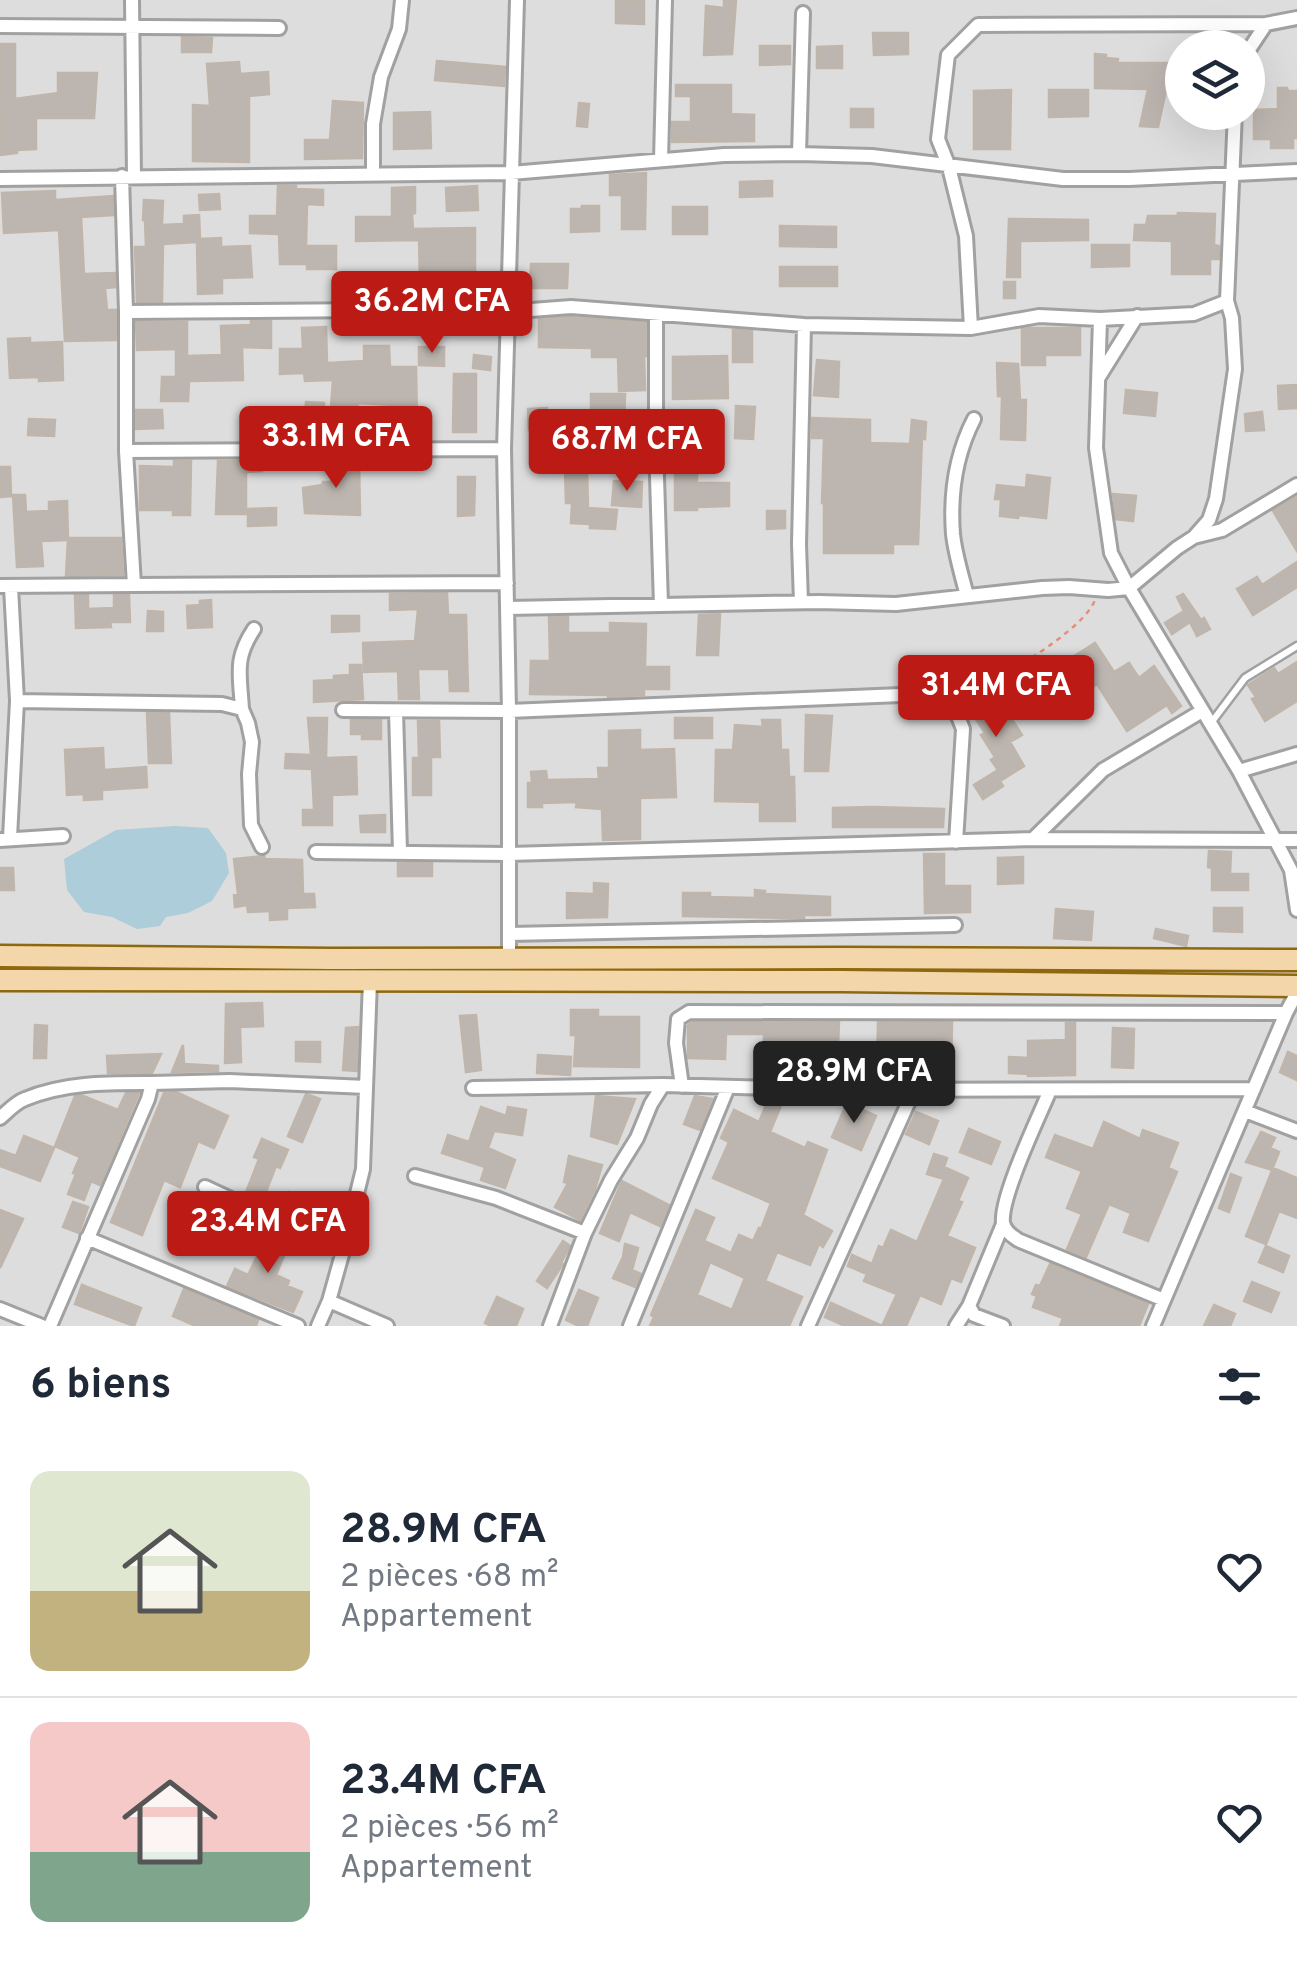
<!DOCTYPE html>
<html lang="fr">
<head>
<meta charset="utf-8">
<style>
	body { margin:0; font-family:Overpass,sans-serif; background:#f2f2f3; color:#1f2937; height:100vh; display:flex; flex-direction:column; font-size:38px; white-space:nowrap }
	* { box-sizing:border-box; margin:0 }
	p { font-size:32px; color:#747a83 }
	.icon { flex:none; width:55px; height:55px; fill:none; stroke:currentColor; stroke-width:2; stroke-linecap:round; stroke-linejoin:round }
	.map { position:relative; height:1326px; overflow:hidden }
	.panel { display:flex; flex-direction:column; background:#fff; flex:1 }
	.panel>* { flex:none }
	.buttons { position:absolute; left:1165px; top:30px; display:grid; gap:20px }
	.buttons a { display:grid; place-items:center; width:100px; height:100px; border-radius:50%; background:#fff; box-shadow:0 10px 40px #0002; font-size:50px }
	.price { position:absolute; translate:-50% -85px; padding:0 22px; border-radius:10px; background:#bc1a14; color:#fff; font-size:32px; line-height:65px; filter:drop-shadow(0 2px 5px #0008) }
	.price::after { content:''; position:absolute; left:50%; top:60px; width:30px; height:22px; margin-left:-15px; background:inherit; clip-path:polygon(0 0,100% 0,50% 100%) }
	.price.on { background:#222; color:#fff }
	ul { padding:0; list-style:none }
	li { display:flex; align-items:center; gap:30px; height:250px; padding:0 30px }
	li+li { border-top:2px solid #e0e1e3 }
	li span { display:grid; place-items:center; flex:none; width:280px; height:200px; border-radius:20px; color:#555 }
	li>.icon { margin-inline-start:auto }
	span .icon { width:120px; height:120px; fill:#fffc; stroke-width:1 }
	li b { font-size:42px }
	h2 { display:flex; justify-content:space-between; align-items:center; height:120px; padding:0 30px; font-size:42px }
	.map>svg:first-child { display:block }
</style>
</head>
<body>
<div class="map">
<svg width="1297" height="1326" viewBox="0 0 1297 1326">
	<rect width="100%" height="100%" fill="#efede7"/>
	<path fill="#dedddd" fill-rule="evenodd" d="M0 0H1297V1326H0ZM1182 48H1248V112H1182Z"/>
	<path fill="#accdd9" d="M175 826 208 828 226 853 229 873 212 901 188 913 166 917 160 926 137 929 112 917 84 912 67 890 64 859 116 830Z"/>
	<path fill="#bdb6b0" stroke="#c0b5ab" stroke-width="2.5" fill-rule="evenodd" d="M616 0H644V24L616 23Z
		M724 0H736L732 54 704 55 706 6 724 8Z
		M873 33H908V54L874 55Z
		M182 37 212 38 211 52H182Z
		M0 44H15V99L58 93V73H97L94 118H36V149L17 150V153L0 155Z
		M760 46H790V64L760 65Z
		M842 46V68H817V47Z
		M1095 54 1106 55V58L1118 59 1117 63H1172L1158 127 1140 126 1148 89 1095 88Z
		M437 61 505 67 504 86 435 80Z
		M239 62 240 74 268 72 269 94 249 96V162L193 161V105L210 106 207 64Z
		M676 85H731V114L754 115V141L672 142V122H691V96H676Z
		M1278 88H1287L1288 91H1297V138H1293V148H1271V139H1254V110L1278 109Z
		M1011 90 1010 149H974V91Z
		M1049 90H1088V116L1049 117Z
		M333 101 363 103 362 158 305 159V140H330Z
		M579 103 589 104 587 127 577 126Z
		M851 109H873V127H851Z
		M430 112 431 148 394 149V113Z
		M646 173 645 229H622V195H610V175Z
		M772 181V196L740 197V182Z
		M278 186H296V189L323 190V205L307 204 306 246H336V269H307V264H280L279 234 250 233V216H277Z
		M477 186 478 210 447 211 446 188Z
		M415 187V213L412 214 413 229 475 228V284H420L419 240 356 241V217H392V188Z
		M55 191V200L113 196V215L81 217 84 274 115 273V287L105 288 107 310H116V340L65 341 59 230 4 233 2 193Z
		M219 194 220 209 200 210 199 195Z
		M144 200 163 201 162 225 184 224V216L199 215 200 239 221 238V247L250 246 252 277 222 278V293L198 294 197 242 163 244 162 302H137L135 247H146L145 221 143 220Z
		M582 206H599V231L571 232V209H581Z
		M673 207H707V234H673Z
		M1178 213 1215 214 1214 245 1219 246V259H1210V274H1172V241L1134 240 1135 225H1146L1148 216H1177Z
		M1009 219 1088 220V240L1020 241V277H1007Z
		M780 226 836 227V247L780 246Z
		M1092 245H1129V266L1092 267Z
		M531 264H568L567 288H530Z
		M780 267H837V286H780Z
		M1004 282H1015V298H1004Z
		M571 317 646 323V356H644L645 390 619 391 618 357H592V348L539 347V319Z
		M251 321H271V348L242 347 243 380 189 381 188 401H161L162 377H176V349L137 350 136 322H187V356L222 355 221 326 251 325Z
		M326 327 327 363 364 361V346H389L390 367H416L417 421 394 422V405L358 403 357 407H331L333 380 305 381 304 373 280 374V349H303L302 328Z
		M1030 328H1080V355H1045V365H1022V329Z
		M733 330 752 331V362H733Z
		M30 338V343L62 342 63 380 39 381V377L10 378 8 339Z
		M419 347H444V366L419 365Z
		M474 355 491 357 490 370 473 368Z
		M727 356 728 398 673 399V357Z
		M817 360 839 362 838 397 814 395Z
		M997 363 1018 364 1020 400H1026L1025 440 1001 439 1002 396H998Z
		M454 374H476V432H453Z
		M1297 385V408L1279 409 1278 386Z
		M1126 390 1157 393 1155 416 1124 413Z
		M591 394H625L624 430H591Z
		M306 402 324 403 323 432H304Z
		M736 406 755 407 753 439 735 438Z
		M547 408V430H529L528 409Z
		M136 410H162L163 428 136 429Z
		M1262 412 1264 430 1246 431 1245 414Z
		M812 418 870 420V443L910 444 912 420 926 422 925 439 922 438 918 544H893V553H824V503H822L824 438H812Z
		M29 419 55 420 54 436 28 435Z
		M262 460V471L246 472V514H216L218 461Z
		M333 460H359L360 515 305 513 303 488 322 485 323 482H331Z
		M174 461H191L190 515H173V510H140V466L174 467Z
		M0 467H10L11 496 0 497Z
		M587 469 588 508 617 510 615 529 590 528V524L571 523 572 503H566L565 470Z
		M675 472H697V483H729V506L697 507V510H675Z
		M1027 475 1050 478 1046 518 1019 515 1018 518 1000 516 1001 499H995L997 485 1026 488Z
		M458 477H475L474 515 458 516Z
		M614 481 642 482 641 507 612 505Z
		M1113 494 1136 496 1133 521 1116 519Z
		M13 495H25L26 512 49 511V502L67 501 68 540 41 541 43 566 17 567Z
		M1297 497V551L1273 511Z
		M276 508V525L248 526V509Z
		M767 511H785V528L767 529Z
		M68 538H121L123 575 66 576Z
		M1297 562V587L1253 615 1237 589 1257 577 1262 585Z
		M447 593 448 615H466L468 691H450L449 669H418L419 699H399L398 671 364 672 363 643 415 641 418 609 390 610V594Z
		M1183 594 1201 620 1204 618 1210 629 1197 636 1190 622 1172 634 1165 623 1184 611 1177 597Z
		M75 595H88V609L114 608V595H129L130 622H110L111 627 76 628Z
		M211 600 212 627 188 628 187 606 200 605V601Z
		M148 611 163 612V631H147Z
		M720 614 718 655H697L699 615Z
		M332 616H359V631L332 632Z
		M549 617H568V633H610V623L646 624 645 667H669V689H644V695L608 697V695L530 694 531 661H550Z
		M1095 643 1114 672 1129 663 1139 678 1154 666 1181 706 1172 713 1167 705 1127 731 1097 684 1056 709 1037 675 1067 658 1068 660Z
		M1297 662V701L1265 721 1252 699 1256 697 1248 685 1274 668 1278 674Z
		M350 665H361L363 699 314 702V681L334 680V676L350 675Z
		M992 688 1022 735 1010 742 1024 766 1000 781 1003 786 983 799 974 785 998 770 991 760 995 757 981 735 985 733 966 704Z
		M147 713H169L171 763H149Z
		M806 715 832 716 828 771H805Z
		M308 718H327L326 758 356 757 357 794 332 795V825H303V810H314L312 769 285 768 286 754 311 755Z
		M675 718H712V738H675Z
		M351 720H381V739H362V734H351Z
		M762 720H780L781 750H788L789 777H794L795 821H760V802L715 801 716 750H733L735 725 763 727Z
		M418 721H439L440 757H431V795H413V758H419Z
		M640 730V750L674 749 676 797 640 798V839L603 840 602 809 576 807 577 802 542 803V807H528V783H532L531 772 546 771 547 780 599 779 598 768H609V731Z
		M103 748 104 770 146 767 147 787 102 790V799L84 800V794L67 795 65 750Z
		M872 807 944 809 943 827H833V808Z
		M385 815V832H361L360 816Z
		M1209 851 1231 852 1230 874H1248V890H1212V868L1208 867Z
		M924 854H944V886H970V912L925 913Z
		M264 856 265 859 302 860 303 894H314L315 907 287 908V919L270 920V911L248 912 247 905 235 907 234 895 238 894 234 859Z
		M1023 857V883L998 884V858Z
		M398 863H432V876H398Z
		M0 868H13L14 890H0Z
		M594 883 608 884 607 917 567 918V893L594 894Z
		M755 890 765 891V894L830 897V915H804V918H796L683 916V893H710V897L755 898Z
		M1214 908H1242V932L1214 931Z
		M1056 909 1093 912 1091 940 1054 938Z
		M1156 929 1188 936 1186 946 1154 938Z
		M262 1003 263 1026 240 1027 241 1062 225 1063 226 1004Z
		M571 1010H598V1017H639V1067L574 1066 576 1035H571Z
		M476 1015 481 1070 466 1072 460 1016Z
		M692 1022H839L838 1046 764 1043V1034H726L725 1059 688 1058V1025Z
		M878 1022H952L951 1072 932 1071V1078L915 1077V1065L891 1064V1072H877Z
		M1066 1023H1075V1075L1028 1076V1074L1009 1073V1057L1028 1058V1041L1066 1040Z
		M35 1025 47 1026 46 1058H34Z
		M358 1027 357 1071 343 1070 346 1028Z
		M1113 1028 1134 1029 1133 1068 1112 1067Z
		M296 1042H320V1062L296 1061Z
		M183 1045 184 1064 218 1066V1071L172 1072Z
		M1288 1052 1297 1056V1080L1280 1072Z
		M161 1054 152 1073H108L107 1056Z
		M538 1055 571 1057 570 1075 537 1073Z
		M818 1063 841 1065V1074H833V1080L817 1079Z
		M176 1092 228 1116 214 1148 198 1141 180 1187 164 1180 142 1235 111 1222 164 1093Z
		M126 1093H139L100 1185 91 1181 84 1200 68 1194 76 1174 73 1173 80 1157 55 1146 75 1096 81 1095 118 1110Z
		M306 1094 320 1099 302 1142 288 1136Z
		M596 1096 635 1099 617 1144 591 1136Z
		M695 1096 712 1099 700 1130 684 1124Z
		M769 1098H784L770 1132 805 1148 808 1142 827 1150 803 1215 832 1231 823 1247 819 1244 810 1265 777 1252 765 1281 802 1297 789 1326H650L654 1317 651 1315 696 1210 714 1218 704 1241 731 1253 739 1235 753 1241 759 1228 761 1229 771 1203 713 1178 729 1142 721 1138 734 1110 759 1122ZM710 1262 745 1278 732 1310 697 1295Z
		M847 1103 876 1116 861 1150 832 1137Z
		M481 1107 506 1116 508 1107 526 1110 522 1135 494 1131 488 1148 515 1160 505 1188 481 1180 485 1167 442 1153 448 1135 469 1142Z
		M916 1112 938 1121 929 1144 906 1134Z
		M1104 1122 1140 1139 1143 1130 1178 1143 1168 1168 1177 1172 1148 1241 1124 1232 1131 1213 1109 1204 1086 1257 1067 1249 1082 1214 1067 1208 1082 1171 1046 1157 1055 1135 1093 1149Z
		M969 1129 1000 1142 991 1164 960 1152Z
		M1261 1132 1275 1138 1270 1148 1279 1152 1272 1170 1246 1162Z
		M24 1136 54 1148 40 1181 0 1166V1150L16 1156Z
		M262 1139 288 1150 280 1168 276 1166 262 1202 245 1195 259 1159 254 1157Z
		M934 1154 947 1158 944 1167 968 1178 958 1201 962 1202 947 1236 975 1248 961 1282 951 1278 941 1304 920 1295 906 1326H845L825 1317 831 1303 882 1326 897 1294 864 1281 867 1274 848 1266 852 1255 872 1264 879 1246 883 1248 891 1230 917 1242 944 1179 927 1174Z
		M569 1156 602 1165 595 1189 580 1220 555 1207 568 1183 564 1182Z
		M1273 1168 1297 1178V1218L1279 1211 1266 1244 1246 1236Z
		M1231 1174 1241 1178 1229 1212 1219 1208Z
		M622 1181 669 1205 660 1226 630 1212 619 1241 600 1233Z
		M289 1192 321 1208 313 1226 280 1211Z
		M202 1199 236 1213 228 1235 194 1221Z
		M73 1202 88 1207 79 1233 63 1227Z
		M0 1210 23 1219 0 1268Z
		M270 1230 290 1241 276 1275 289 1281 287 1286 302 1292 293 1312 227 1286 235 1269 248 1275Z
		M563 1241 570 1246 561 1263 563 1264 547 1288 537 1281Z
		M625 1244 638 1248 632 1270 641 1274 635 1287 613 1278 623 1257Z
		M1266 1246 1289 1256 1283 1272 1259 1262Z
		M1050 1264 1148 1304 1139 1326H1060L1063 1318 1033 1307 1037 1296 1032 1294 1036 1285 1040 1286Z
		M1252 1282 1279 1293 1271 1312 1244 1301Z
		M82 1285 141 1308 134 1326 75 1304Z
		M184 1289 258 1320 256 1326H196L173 1316Z
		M579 1290 598 1298 587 1326H579L566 1320Z
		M497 1297 523 1309 516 1326H491L485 1323Z
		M1214 1305 1235 1314 1230 1326H1204Z"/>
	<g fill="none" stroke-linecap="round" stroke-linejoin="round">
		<defs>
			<path id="service" d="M1211 723 1245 678 1297 646"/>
			<path id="minor" d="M132 0 134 176
				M0 26 279 28
				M1248 51 1266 24 1297 18
				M1235 112 1227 301 1232 318 1235 369 1216 499 1209 520 1194 537 1177 548 1129 588 1239 771 1291 870 1297 910
				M799 154 803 13
				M661 160 665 0
				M373 174V124L381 77 399 29 402 0
				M122 176 126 312V451L134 585 507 583
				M0 179 511 173 724 155 799 154 872 156 1063 179H1129L1297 171
				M126 312 373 310 506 312 571 307 804 325 971 328 1039 316 1100 319
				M656 315V445L661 605
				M971 328 966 236 949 167 938 139 948 55 978 25 1266 24
				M1099 377 1137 316
				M126 451 504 449
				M1194 537 1222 530 1297 485
				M0 586 134 585
				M967 596C962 576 955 554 953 534 950 494 956 454 974 419
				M801 602 799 544 804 325
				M507 608 819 602 896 604 1042 588 1069 587 1108 590 1129 588 1111 553 1096 448 1100 319 1194 314 1227 301
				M17 701 222 704 242 709 248 723 252 742 249 774 251 825 262 847
				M242 709C240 674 234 659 254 629
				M343 710 509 711 925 694 947 700 954 706 963 729 956 842
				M396 711 400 852
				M1239 771 1297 754
				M10 838 17 701 11 587
				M1033 839 1103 770 1202 711
				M0 840 63 836
				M316 852 509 854 1033 839 1297 840
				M509 934 955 925
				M509 959V711L504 449 517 0
				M682 1086 676 1043 678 1019 689 1012 1286 1013
				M473 1088 663 1085 839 1090 1254 1089
				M1050 1090C1039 1117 1000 1197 1003 1223 1005 1231 1011 1235 1018 1240L1164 1300
				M1245 1111 1297 1131
				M0 1118C8 1111 16 1102 25 1099 65 1082 110 1083 152 1083
				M415 1176 496 1198 585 1233 611 1180 637 1138 651 1104 663 1085
				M205 1187 343 1251
				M87 1238 298 1326
				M329 1301 387 1326
				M0 1309 42 1326
				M50 1326 148 1099 152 1083 230 1081 366 1087
				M318 1326 329 1301 343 1251 363 1169 370 981
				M550 1326 585 1233
				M630 1326 728 1087
				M808 1326 914 1090
				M956 1326 969 1306
				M1003 1326 974 1315 969 1306 1003 1224
				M1153 1326 1286 1013 1297 992"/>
			<path id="primary" d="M0 956 331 959 842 958 1297 960
				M0 980 841 981 1297 986"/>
		</defs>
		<use href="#service" stroke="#a1a1a1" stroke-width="11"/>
		<use href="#minor" stroke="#a1a1a1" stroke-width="18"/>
		<use href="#primary" stroke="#8d680f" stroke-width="25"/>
		<path stroke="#ed8b7b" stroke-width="2.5" stroke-dasharray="5 5" stroke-linecap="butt" d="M964 700C996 679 1082 633 1095 600"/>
		<use href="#service" stroke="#fff" stroke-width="6"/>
		<use href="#minor" stroke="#fff" stroke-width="12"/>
		<use href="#primary" stroke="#f3d6a9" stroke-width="20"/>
	</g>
</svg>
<div class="buttons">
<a><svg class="icon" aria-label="layers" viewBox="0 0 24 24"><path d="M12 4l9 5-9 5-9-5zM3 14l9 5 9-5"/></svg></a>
</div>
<b class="price" style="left:432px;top:356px">36.2M CFA</b>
<b class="price" style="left:336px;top:491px">33.1M CFA</b>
<b class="price" style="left:627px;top:494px">68.7M CFA</b>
<b class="price" style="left:996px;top:740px">31.4M CFA</b>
<b class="price on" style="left:854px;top:1126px">28.9M CFA</b>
<b class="price" style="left:268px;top:1276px">23.4M CFA</b>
</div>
<section class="panel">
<h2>6 biens<svg class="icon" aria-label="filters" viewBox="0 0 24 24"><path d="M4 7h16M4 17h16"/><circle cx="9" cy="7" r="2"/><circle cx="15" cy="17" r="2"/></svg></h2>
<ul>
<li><span style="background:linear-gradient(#dfe7d0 60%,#c2b280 0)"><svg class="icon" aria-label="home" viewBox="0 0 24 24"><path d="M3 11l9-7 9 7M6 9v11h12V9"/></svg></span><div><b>28.9M CFA</b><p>2 pièces · 68 m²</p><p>Appartement</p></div><svg class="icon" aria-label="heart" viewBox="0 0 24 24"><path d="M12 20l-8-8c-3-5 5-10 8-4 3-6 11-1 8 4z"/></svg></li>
<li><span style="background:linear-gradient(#f6c9c9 65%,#7fa58c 0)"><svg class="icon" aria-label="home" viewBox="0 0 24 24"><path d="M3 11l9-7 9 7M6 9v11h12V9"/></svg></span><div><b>23.4M CFA</b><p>2 pièces · 56 m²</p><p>Appartement</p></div><svg class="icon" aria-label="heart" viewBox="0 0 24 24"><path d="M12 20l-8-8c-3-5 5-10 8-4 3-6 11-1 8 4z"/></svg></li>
</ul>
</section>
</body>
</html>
